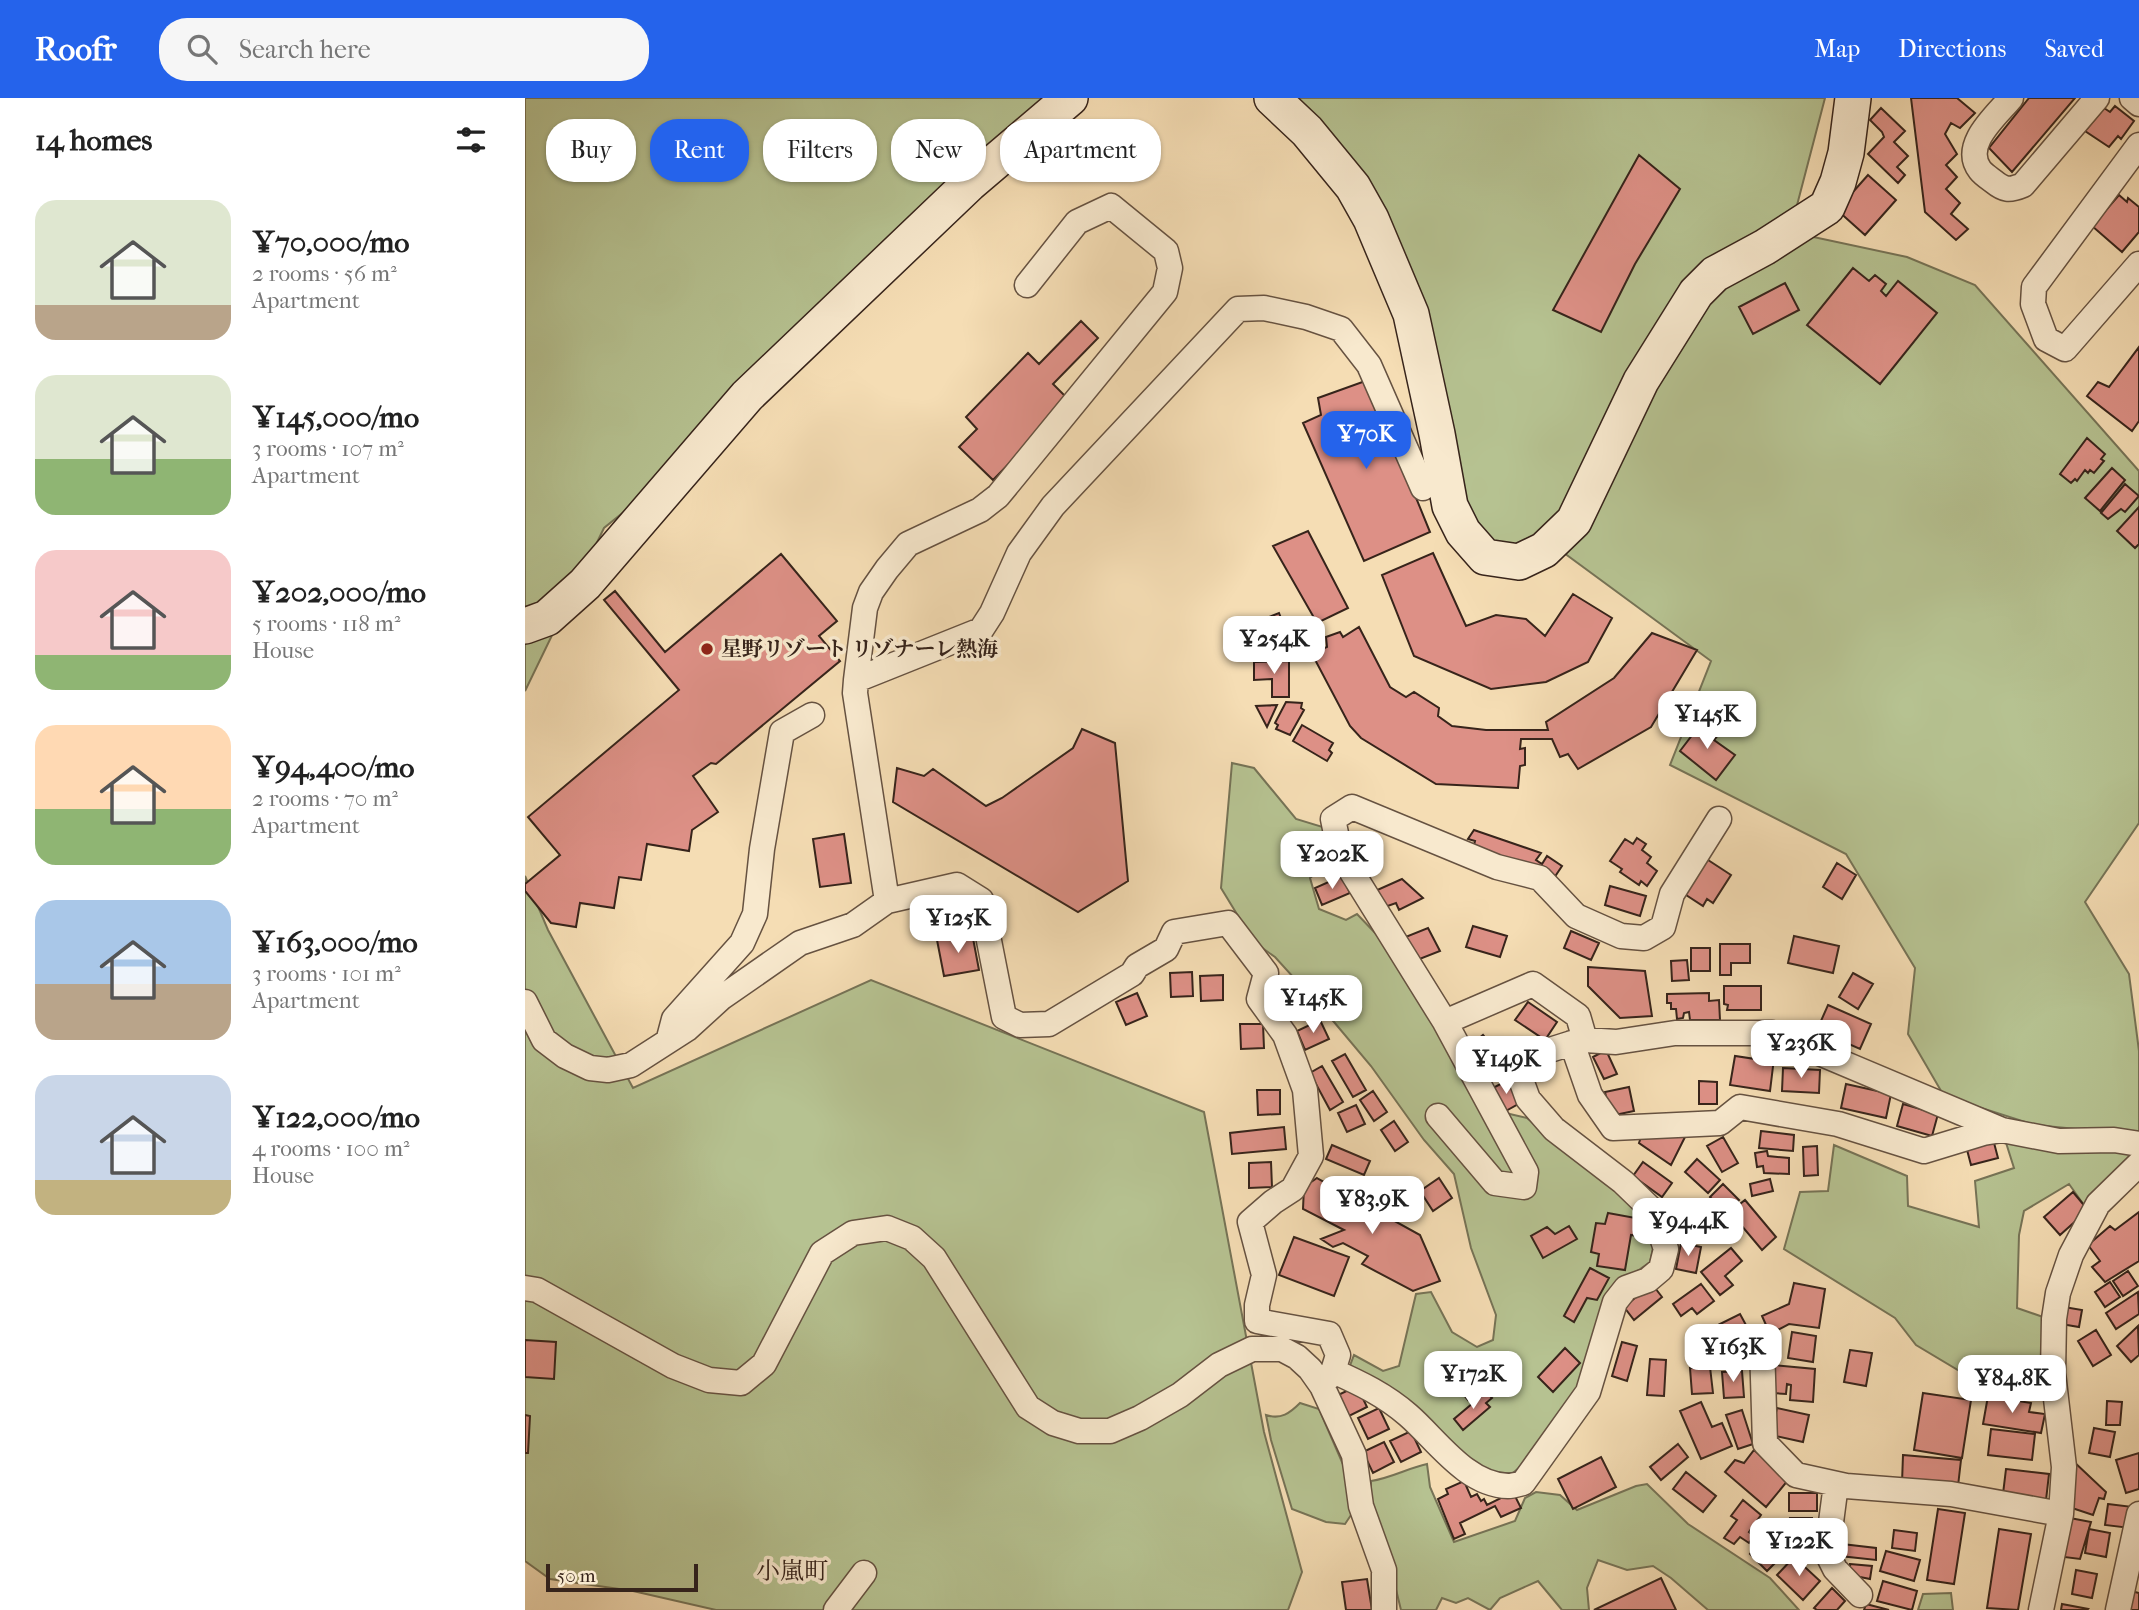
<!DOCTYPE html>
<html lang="en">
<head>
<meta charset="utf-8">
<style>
	body { margin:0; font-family:"IM FELL French Canon","Noto Serif JP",serif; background:#f6f6f6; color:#222; height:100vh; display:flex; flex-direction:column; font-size:26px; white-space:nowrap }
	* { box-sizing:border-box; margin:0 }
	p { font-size:23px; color:#767676 }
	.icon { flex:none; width:38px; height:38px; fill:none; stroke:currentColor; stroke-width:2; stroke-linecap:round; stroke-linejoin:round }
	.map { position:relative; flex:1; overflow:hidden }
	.sheet { display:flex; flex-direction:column; background:#fff; width:525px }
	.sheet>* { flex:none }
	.hud { position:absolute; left:21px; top:21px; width:665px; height:63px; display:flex; gap:14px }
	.scale { position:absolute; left:21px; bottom:18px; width:152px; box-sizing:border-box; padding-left:7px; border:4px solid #37241b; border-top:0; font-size:19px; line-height:24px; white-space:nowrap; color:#37241b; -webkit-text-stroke:5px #f8e9ce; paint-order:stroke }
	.price { position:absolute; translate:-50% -60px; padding:0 16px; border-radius:14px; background:#fff; color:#222; font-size:23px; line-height:46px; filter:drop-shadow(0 2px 4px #0008) }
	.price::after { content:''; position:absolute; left:50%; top:42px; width:21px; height:16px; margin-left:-10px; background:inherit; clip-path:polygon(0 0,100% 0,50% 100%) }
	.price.on { background:#2563eb; color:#fff }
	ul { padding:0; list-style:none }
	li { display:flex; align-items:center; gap:21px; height:175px; padding:0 35px }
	li span { display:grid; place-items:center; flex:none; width:196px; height:140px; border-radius:21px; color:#555 }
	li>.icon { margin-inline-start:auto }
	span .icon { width:84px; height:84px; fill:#fffc; stroke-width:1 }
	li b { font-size:30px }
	h2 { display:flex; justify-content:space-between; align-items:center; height:84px; padding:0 35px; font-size:30px }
	.tag { padding:0 24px; border-radius:28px; background:#fff; box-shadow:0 2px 5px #0004; font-size:24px; line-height:63px }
	.tag.on { background:#2563eb; color:#fff }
	header { display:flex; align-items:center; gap:42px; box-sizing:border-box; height:98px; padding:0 35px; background:#2563eb; color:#fff }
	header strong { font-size:33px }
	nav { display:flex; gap:38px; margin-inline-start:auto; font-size:24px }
	.search { width:490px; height:63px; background:#f6f6f6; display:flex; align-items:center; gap:18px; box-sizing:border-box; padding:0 24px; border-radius:28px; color:#767676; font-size:26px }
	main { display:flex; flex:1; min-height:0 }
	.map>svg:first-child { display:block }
</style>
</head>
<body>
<header>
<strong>Roofr</strong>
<div class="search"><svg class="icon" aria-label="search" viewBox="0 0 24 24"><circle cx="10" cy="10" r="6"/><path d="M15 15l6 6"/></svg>Search here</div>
<nav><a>Map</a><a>Directions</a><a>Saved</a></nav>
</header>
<main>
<section class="sheet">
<h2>14 homes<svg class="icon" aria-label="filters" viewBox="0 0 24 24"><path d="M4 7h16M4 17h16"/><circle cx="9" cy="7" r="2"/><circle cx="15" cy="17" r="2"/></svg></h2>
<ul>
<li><span style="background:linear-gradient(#dfe7d0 75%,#b9a48a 0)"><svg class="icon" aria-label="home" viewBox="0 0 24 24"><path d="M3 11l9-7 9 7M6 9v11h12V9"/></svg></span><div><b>¥70,000/mo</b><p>2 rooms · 56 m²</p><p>Apartment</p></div></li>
<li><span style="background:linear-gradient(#dfe7d0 60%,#8fb573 0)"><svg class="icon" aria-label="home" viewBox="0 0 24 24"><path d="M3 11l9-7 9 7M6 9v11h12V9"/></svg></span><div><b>¥145,000/mo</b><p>3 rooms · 107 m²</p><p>Apartment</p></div></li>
<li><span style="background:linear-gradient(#f6c9c9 75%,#8fb573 0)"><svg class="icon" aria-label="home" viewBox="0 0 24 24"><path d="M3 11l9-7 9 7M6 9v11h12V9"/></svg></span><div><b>¥202,000/mo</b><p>5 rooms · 118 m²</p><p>House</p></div></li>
<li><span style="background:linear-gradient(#ffd9b3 60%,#8fb573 0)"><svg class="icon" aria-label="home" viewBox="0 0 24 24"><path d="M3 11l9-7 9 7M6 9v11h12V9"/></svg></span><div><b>¥94,400/mo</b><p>2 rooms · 70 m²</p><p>Apartment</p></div></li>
<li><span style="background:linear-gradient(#a9c7e8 60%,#b9a48a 0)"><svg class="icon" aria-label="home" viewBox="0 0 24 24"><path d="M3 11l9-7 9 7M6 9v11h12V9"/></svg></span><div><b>¥163,000/mo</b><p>3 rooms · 101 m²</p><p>Apartment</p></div></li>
<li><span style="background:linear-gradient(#c9d6e8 75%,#c2b280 0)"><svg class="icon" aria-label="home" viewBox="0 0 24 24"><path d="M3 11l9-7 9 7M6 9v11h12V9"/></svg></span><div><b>¥122,000/mo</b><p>4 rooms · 100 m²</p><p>House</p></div></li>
</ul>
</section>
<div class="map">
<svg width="1614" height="1512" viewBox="0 0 1614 1512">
	<rect width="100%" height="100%" fill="#f5ddb4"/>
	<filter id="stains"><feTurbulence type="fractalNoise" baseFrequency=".00286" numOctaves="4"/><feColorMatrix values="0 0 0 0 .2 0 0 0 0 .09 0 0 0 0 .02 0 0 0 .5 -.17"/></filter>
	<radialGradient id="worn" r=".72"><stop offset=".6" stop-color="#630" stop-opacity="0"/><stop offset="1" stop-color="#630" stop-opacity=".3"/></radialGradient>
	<path fill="#b6c291" stroke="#767356" stroke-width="2" d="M0 0H533L263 281 79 430 0 593Z
		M752 0H1300L1265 134 1382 159 1450 187 1614 373V725L1560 804 1604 876 1614 953V1037L1510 1027 1419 998 1383 936 1390 870 1321 756 1145 667 1186 563 1039 455 972 453 943 427 868 139Z
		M707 665 729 670 771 721 801 730 815 755 785 780 794 811 821 822 832 816 852 837 972 1013 1002 1020 1079 1085 1104 1100 1118 1122 1129 1145 1125 1164 1093 1187 1070 1255 1046 1304 1004 1361 988 1375H959L823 1273 829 1257 858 1273 874 1268 891 1196 906 1194 927 1234 952 1249 968 1242 971 1217 946 1150 929 1076 899 1042 846 968 809 924 750 859 729 844 696 790Z
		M0 778 23 832 108 990 346 882 679 1014 739 1334 777 1474 763 1512H191L108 1493 25 1481 0 1463Z
		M1477 1032 1614 1052 1559 1107 1544 1086 1499 1113 1494 1137 1492 1210 1521 1220 1525 1299 1458 1287 1391 1247 1370 1220 1259 1151 1275 1094 1303 1093 1309 1047 1382 1078 1383 1108 1454 1129 1450 1083 1489 1070Z
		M775 1305 794 1311 830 1394 828 1414 820 1426 801 1424 767 1411 746 1342 741 1317C756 1322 765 1315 775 1305Z
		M902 1366 905 1389 929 1444 990 1423 1000 1400 1011 1394 1035 1397 1052 1412 1111 1388 1122 1386 1163 1426 1245 1480 1274 1512H1183L1146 1480 1128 1468 1102 1472 1073 1462 1062 1490 1064 1512H1037L1013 1483 975 1500 965 1512 943 1500 931 1505 917 1500 911 1512H876L858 1438 846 1407V1383C866 1380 883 1370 902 1366Z
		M1426 1495 1428 1512H1393L1398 1496Z"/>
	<path fill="#dd9086" stroke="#37241b" stroke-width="2" d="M1386 0H1432L1450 15 1435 30 1426 25 1420 36 1432 56 1421 67 1432 79 1421 91 1435 105 1426 116 1443 131 1431 142 1400 114Z
		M1504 0H1550L1487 74 1464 50Z
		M1590 8 1609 23 1596 41 1593 38 1584 49 1560 33 1579 10 1585 14Z
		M1356 10 1380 33 1369 44 1383 58 1372 69 1380 77 1373 85 1343 56 1359 39 1357 34 1345 22Z
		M1114 57 1155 91 1110 166 1076 234 1028 212Z
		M1343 77 1371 102 1340 137 1312 112Z
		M1594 97 1602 104 1603 100 1614 109V134L1597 154 1567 128Z
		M1328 170 1344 183 1350 177 1361 186 1356 193 1361 198 1373 183 1412 215 1355 286 1282 227Z
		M1260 185 1274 212 1228 236 1214 209Z
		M556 223 573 240 528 286 545 303 468 382 434 349 452 331 441 319 503 255 514 266Z
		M1614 249V323L1607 333 1562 298 1573 284 1584 289Z
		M843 282 905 434 839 463 778 325 796 317 793 300Z
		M1562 340 1580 356 1576 361 1579 363 1569 375 1565 372 1563 375 1560 372 1552 383 1550 381 1546 385 1535 376Z
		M1587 370 1600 382 1575 413 1560 400Z
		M1600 386 1614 398 1600 414 1596 411 1583 421 1576 415Z
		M1614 409V446L1610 450 1592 433Z
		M783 433 823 510 792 525 748 448Z
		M908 455 941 528 971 517 1001 521 1020 538 1048 496 1087 520 1063 564 1021 584 966 591 889 558 857 477Z
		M256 456 312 523 294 538 315 563 191 666 186 665 168 678 193 714 167 732 164 753 122 746 116 782 94 779 89 810 55 805 51 829 26 825 0 793V786L35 757 3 719 154 592 79 502 90 493 140 554Z
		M754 515 768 551 747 560 741 545 739 546 735 537 729 540 724 527Z
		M834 529 865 589 881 599 889 594 914 610 913 618 927 628 961 632H1023L1021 624 1089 580 1127 535 1172 552 1126 629 1053 671 1043 656 1035 659 1027 641H996L995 651 1000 650V667L995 668 993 690 911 686 836 640 825 628 787 556 802 549 801 539 815 534 818 539Z
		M764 563V599H747V581L729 582V564Z
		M761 604 777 605 776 610 779 612 765 637 751 631 753 627 750 625Z
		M752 607 742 629 731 608Z
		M1178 623 1194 636 1189 642 1210 657 1191 682 1155 653Z
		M777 627 808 645 804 652 807 655 802 663 768 643Z
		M557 631 590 645 603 783 553 814 368 704 372 670 399 678 408 671 461 708 477 700 548 650Z
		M949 732 1016 755 1011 762 1017 766 1022 758 1037 768 1029 780 948 751 950 743 943 741Z
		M319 736 326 785 295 789 288 741Z
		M1112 740 1121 746 1117 752 1126 759 1122 765 1132 773 1122 788 1116 783 1114 787 1095 774 1097 771 1085 763 1100 741 1108 746Z
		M1180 760 1206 777 1188 805 1182 801 1178 808 1158 795Z
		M1312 765 1331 777 1317 801 1298 789Z
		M817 778 825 795 797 807 790 790Z
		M877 781 898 800 874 812 871 805 857 810 850 793Z
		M1085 788 1121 798 1115 818 1080 807Z
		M948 828 982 838 975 859 941 849Z
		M903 830 915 853 887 864 878 840Z
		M1046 833 1074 845 1066 862 1039 850Z
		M447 835 454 872 419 878 412 842Z
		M1269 838 1314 848 1308 875 1263 865Z
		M1195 846H1225V865H1206V877H1195Z
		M1166 850H1185V873H1166Z
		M1162 862 1164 882 1147 883 1146 863Z
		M1063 869 1120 873 1127 918 1095 920 1063 888Z
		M667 874 668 898 646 899 645 875Z
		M1328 875 1348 886 1333 911 1314 899Z
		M698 877V902L676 903 675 878Z
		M1199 888H1236V912H1202L1203 907 1199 906Z
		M612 895 622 918 601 927 591 904Z
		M1184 895V903L1194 902 1195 922H1165L1164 914 1159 915 1158 920 1152 921 1151 911H1146V905H1142V896Z
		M1003 904 1032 924 1020 942 990 922Z
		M1303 907 1346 926 1335 951 1292 932Z
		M795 922 804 941 780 952 772 933Z
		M715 926H738L739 950 716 951Z
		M958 937 973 955 957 969 941 951Z
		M1239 951 1250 952 1245 993 1205 987 1210 958 1237 962Z
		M1081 952 1092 976 1079 981 1068 959Z
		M820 956 841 992 828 999 807 963Z
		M797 968 818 1004 805 1012 785 975Z
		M1258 970 1295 972 1294 995 1257 993Z
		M983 982 995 1005 979 1014 966 991Z
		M1174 983 1192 984V1006H1174Z
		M1321 986 1366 996 1361 1020 1316 1010Z
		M1104 989 1109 1013 1085 1018 1080 994Z
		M732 992H755V1016L733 1017Z
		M848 993 862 1014 849 1023 835 1002Z
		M1378 1006 1413 1016 1407 1038 1372 1028Z
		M831 1007 840 1026 822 1034 813 1015Z
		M869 1023 883 1044 870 1053 856 1032Z
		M759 1029 761 1051 707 1056 705 1035Z
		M1236 1033 1269 1037 1268 1053 1234 1050Z
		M1162 1035 1146 1067 1114 1045 1117 1036Z
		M1198 1039 1213 1065 1197 1074 1182 1048Z
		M1468 1041 1473 1060 1446 1067 1441 1048Z
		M807 1047 845 1063 839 1077 801 1061Z
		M1292 1048 1293 1077 1279 1078 1278 1049Z
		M1242 1053 1243 1058 1264 1060V1076L1239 1075 1238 1068 1232 1069 1230 1055Z
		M1172 1061 1195 1082 1183 1095 1160 1074Z
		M746 1064 747 1089 724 1090V1065Z
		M1118 1064 1147 1085 1137 1099 1108 1078Z
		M792 1080 895 1137 915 1183 888 1193 837 1166 843 1158 818 1145 808 1149 796 1141 819 1132 778 1111 779 1089Z
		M914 1080 927 1100 908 1113 895 1093Z
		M1245 1081 1248 1093 1227 1098 1225 1086Z
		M1198 1086 1214 1102 1200 1115 1185 1099Z
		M1548 1094 1563 1112 1535 1137 1519 1119Z
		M1220 1102 1251 1139 1237 1152 1205 1114Z
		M1614 1114V1163L1580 1184 1567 1169 1575 1163 1563 1147 1585 1128 1590 1132Z
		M1083 1115 1116 1121 1113 1138 1106 1137 1100 1172 1072 1168 1074 1156 1066 1154 1071 1125 1080 1126Z
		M1044 1128 1052 1141 1018 1160 1006 1138 1022 1129 1030 1136Z
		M769 1139 824 1159 809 1198 754 1177Z
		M1156 1145 1176 1149 1171 1175 1151 1171Z
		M1206 1150 1217 1163 1200 1178 1208 1187 1195 1197 1176 1174Z
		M1065 1170 1084 1180 1072 1202 1062 1200 1049 1224 1039 1218Z
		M1603 1173 1613 1188 1598 1198 1588 1183Z
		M1585 1184 1595 1199 1580 1209 1570 1194Z
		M1269 1185 1300 1191 1294 1230 1264 1226 1245 1236 1237 1218 1264 1206Z
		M1127 1186 1137 1199 1109 1222 1099 1209Z
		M1176 1186 1189 1203 1172 1216 1167 1210 1156 1218 1148 1206Z
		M1613 1194 1614 1216 1591 1231 1581 1215Z
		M1539 1209 1557 1212 1554 1229 1536 1226Z
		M1215 1216 1228 1240 1192 1259 1183 1241 1193 1236 1189 1229Z
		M1613 1228 1614 1257 1606 1264 1592 1248Z
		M1571 1232 1586 1257 1568 1268 1553 1243Z
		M1267 1234 1291 1238 1288 1264 1263 1260Z
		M0 1242 31 1244 29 1281 0 1279Z
		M1097 1244 1112 1248 1102 1283 1087 1278Z
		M1040 1250 1055 1265 1028 1294 1013 1279Z
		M1325 1252 1347 1255 1341 1288 1319 1284Z
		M937 1256 962 1286 943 1302 918 1271Z
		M1125 1261 1141 1262 1139 1298 1122 1297Z
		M1249 1267 1290 1271 1288 1304 1265 1302 1266 1287 1262 1286 1261 1296 1247 1295Z
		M1185 1269 1188 1295 1167 1296 1165 1270Z
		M1217 1273 1219 1299 1199 1300 1197 1274Z
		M832 1288 842 1309 822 1319 811 1298Z
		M961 1294 967 1300 961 1305 965 1309 938 1332 929 1321Z
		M1398 1295 1446 1302 1437 1360 1389 1352Z
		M1463 1298 1506 1305 1504 1314 1520 1316 1516 1335 1458 1326Z
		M1582 1303 1597 1304 1595 1327H1581Z
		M1176 1304 1187 1329 1197 1325 1207 1348 1176 1361 1155 1313Z
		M854 1310 864 1331 843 1341 833 1320Z
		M1252 1310 1284 1317 1278 1344 1246 1337Z
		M1217 1312 1228 1346 1213 1351 1201 1317Z
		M0 1317 5 1318 3 1355H0Z
		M1569 1330 1590 1334 1585 1359 1564 1355Z
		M1466 1331 1510 1336 1507 1362 1463 1357Z
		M886 1333 896 1354 876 1364 865 1343Z
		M859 1344 869 1364 848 1375 838 1354Z
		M1153 1346 1163 1359 1136 1382 1125 1369Z
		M1229 1352 1264 1381 1241 1409 1200 1374 1210 1362 1219 1365Z
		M1614 1355V1391L1601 1395 1591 1362Z
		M1378 1357 1436 1362 1433 1388 1377 1385Z
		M1076 1359 1091 1389 1048 1411 1033 1381Z
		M1547 1362 1581 1394 1579 1401 1574 1400 1568 1417 1547 1410Z
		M1481 1371 1524 1376 1521 1402 1478 1396Z
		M1161 1374 1191 1398 1178 1414 1148 1391Z
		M939 1383 946 1399 952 1396 956 1403 959 1401 962 1407 988 1394 996 1410 976 1419 970 1408 935 1425 940 1436 929 1441 913 1401 923 1396 921 1391Z
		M1264 1395H1292V1413H1264Z
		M1218 1402 1236 1417 1224 1434 1229 1438 1224 1445 1215 1439 1209 1446 1199 1440 1212 1422 1206 1418Z
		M1583 1406 1608 1409 1605 1430 1580 1427Z
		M1413 1411 1440 1415 1429 1486 1402 1482Z
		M1265 1420H1287V1442L1266 1443Z
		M1545 1420 1566 1424 1555 1461 1539 1459Z
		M1247 1428 1259 1456 1242 1473 1225 1456Z
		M1474 1431 1506 1436 1493 1512 1462 1510Z
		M1564 1431 1585 1435 1581 1459 1560 1455Z
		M1369 1432 1392 1435 1390 1453 1367 1450Z
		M1317 1446 1351 1450V1462L1315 1458Z
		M1361 1453 1395 1462 1389 1483 1355 1473Z
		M1269 1459 1295 1483 1278 1502 1252 1477Z
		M1325 1466 1347 1468 1345 1481 1325 1477Z
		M1551 1472 1572 1476 1567 1500 1547 1496Z
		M1136 1480 1151 1512H1069Z
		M842 1481 847 1512H821L817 1484Z
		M1358 1483 1392 1493 1387 1512 1352 1503Z
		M1307 1490 1320 1503 1312 1512H1292L1289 1510Z
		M1606 1493 1614 1495V1512H1601Z
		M1341 1506 1364 1512H1339Z
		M1537 1506 1563 1511 1562 1512H1536Z"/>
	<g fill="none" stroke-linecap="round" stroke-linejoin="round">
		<defs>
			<path id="street" d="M1486 0C1471 18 1436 47 1455 72 1458 76 1464 80 1468 83 1479 92 1484 93 1498 87L1572 0
				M1607 0 1614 6
				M1614 47 1509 189 1508 206 1521 241 1540 251 1614 166
				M331 582 340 510 346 494 362 471 383 446 455 412 473 398 640 194 645 170 641 153 586 108 552 124 502 187
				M362 803 330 595 331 582 456 532 467 515 494 455 528 408 713 211 739 210 781 219 816 231 844 267 898 390
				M0 904 19 942 40 958 65 970 83 972 106 967 162 931 196 900 275 845 328 827 362 803 432 787 456 802 479 919 495 927 524 926 607 876 612 868 641 851 649 834 703 825 741 875 734 901 760 937 780 992 786 1058 768 1091 748 1104 725 1124 739 1177 732 1207V1223L804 1236 813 1257 808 1273 797 1288 829 1357 836 1408 859 1472V1512
				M144 940 149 921 217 845 230 816 237 751 257 634 287 617
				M1060 942 1053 918 1008 886 920 924 815 755 808 721 827 709 972 769 1015 780 1051 818 1096 838 1119 840 1138 829 1147 796 1194 721
				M1047 945 1060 942 1091 944 1150 935H1247L1477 1032
				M913 1018 970 1085 999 1089 1001 1074 920 924
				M0 1190 12 1192 148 1268 184 1282 216 1285 239 1266 297 1155 328 1135 362 1130 387 1140 409 1160 503 1309 528 1325 554 1333H585L615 1320 655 1297 694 1267 727 1251H757L772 1259 785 1271 797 1288
				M1237 1248 1240 1345 1271 1377 1321 1388 1426 1396 1536 1416
				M808 1273C835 1285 860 1297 883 1317 911 1341 941 1387 983 1388 987 1388 994 1386 998 1385L1063 1294 1090 1204 1101 1190 1123 1182 1136 1171 1141 1151 1128 1113 1098 1084 1029 1031 1003 1001 995 979 996 966 1009 957 1047 945 1065 997 1088 1030 1195 1025 1215 1009 1313 1026 1399 1053 1458 1035 1477 1032 1534 1043 1589 1042 1614 1046
				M1311 1386 1302 1455 1310 1471 1335 1497
				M311 1512 339 1475
				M1516 1512 1536 1416 1539 1369 1528 1275 1529 1221 1533 1195 1546 1157 1573 1106 1614 1066
				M1593 1512 1614 1416"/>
			<path id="secondary" d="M747 0 782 33 828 89 846 121 886 216 912 336 925 408 938 434 960 459 994 464 1019 452 1049 423 1116 283 1171 195 1190 176 1240 149 1302 109 1313 84 1321 55 1328 0
				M0 528 22 520 60 486 222 298 444 86 545 0"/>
		</defs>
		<use href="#street" stroke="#665241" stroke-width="27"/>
		<use href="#secondary" stroke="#37241b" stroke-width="38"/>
		<use href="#street" stroke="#f8e9ce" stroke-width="24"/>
		<use href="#secondary" stroke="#f8e9ce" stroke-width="35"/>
	</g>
	<circle fill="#8f2418" stroke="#f8e9ce" stroke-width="2.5" cx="182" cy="551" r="7"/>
	<g text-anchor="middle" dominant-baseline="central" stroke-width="7" stroke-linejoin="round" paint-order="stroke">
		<g font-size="21" font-weight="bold" fill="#37241b" stroke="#f8e9ce" text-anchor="start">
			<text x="196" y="551">星野リゾート リゾナーレ熱海</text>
		</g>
		<g font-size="24" fill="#37241b" stroke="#f8e9ce">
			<text x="267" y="1473">小嵐町</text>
		</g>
	</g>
	<rect width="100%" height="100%" filter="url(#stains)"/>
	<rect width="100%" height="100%" fill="url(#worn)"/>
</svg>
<div class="scale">50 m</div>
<b class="price on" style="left:841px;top:373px">¥70K</b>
<b class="price" style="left:749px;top:578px">¥254K</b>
<b class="price" style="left:1182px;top:653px">¥145K</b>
<b class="price" style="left:807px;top:793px">¥202K</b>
<b class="price" style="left:433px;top:857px">¥125K</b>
<b class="price" style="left:788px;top:937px">¥145K</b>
<b class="price" style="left:1276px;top:982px">¥236K</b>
<b class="price" style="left:981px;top:998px">¥149K</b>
<b class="price" style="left:847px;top:1138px">¥83.9K</b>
<b class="price" style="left:1163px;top:1160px">¥94.4K</b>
<b class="price" style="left:1208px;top:1286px">¥163K</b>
<b class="price" style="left:948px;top:1313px">¥172K</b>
<b class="price" style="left:1487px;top:1317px">¥84.8K</b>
<b class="price" style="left:1274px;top:1480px">¥122K</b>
<div class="hud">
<a class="tag">Buy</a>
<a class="tag on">Rent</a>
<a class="tag">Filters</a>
<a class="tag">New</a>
<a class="tag">Apartment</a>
</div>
</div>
</main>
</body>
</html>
